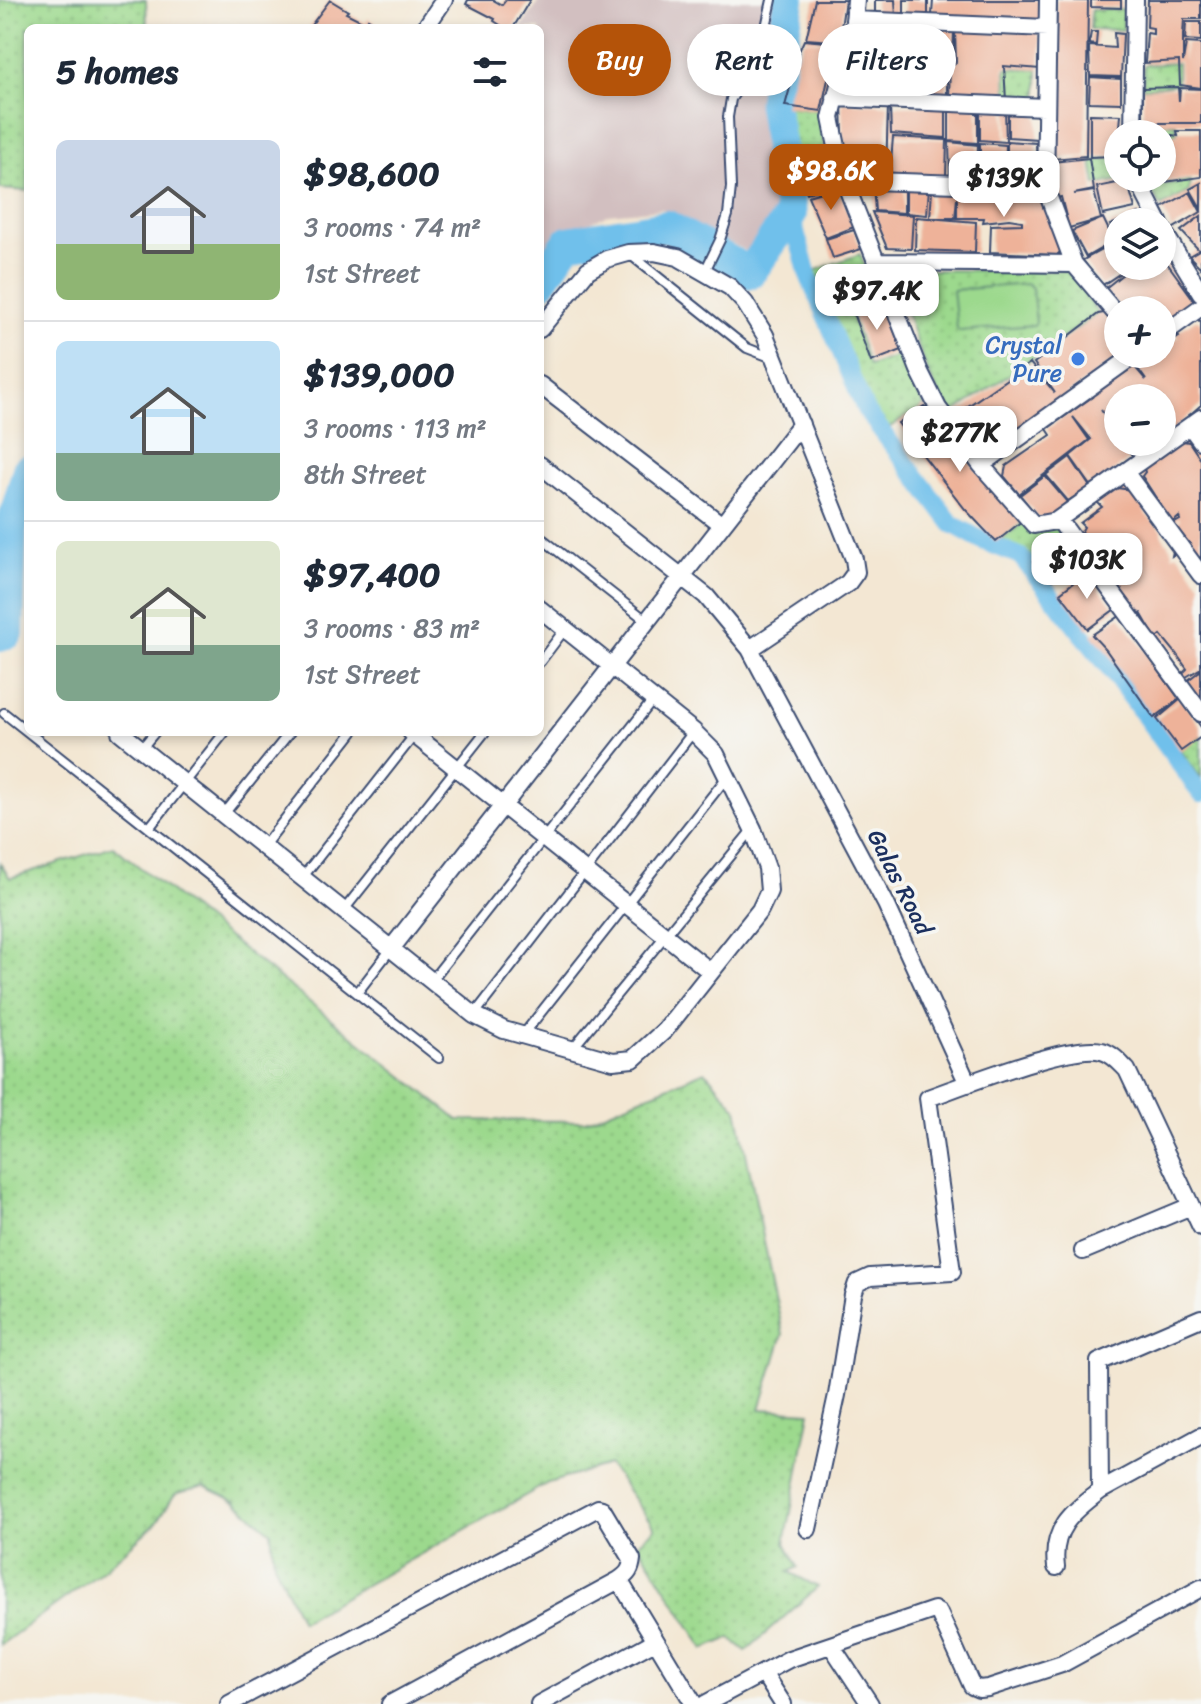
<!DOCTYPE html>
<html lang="en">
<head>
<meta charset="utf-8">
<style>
	body { margin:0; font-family:Sriracha,sans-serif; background:#f6f6f7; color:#1f2937; height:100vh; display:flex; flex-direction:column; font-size:30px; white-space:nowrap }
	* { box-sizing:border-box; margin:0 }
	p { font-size:26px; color:#747a83 }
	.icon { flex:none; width:44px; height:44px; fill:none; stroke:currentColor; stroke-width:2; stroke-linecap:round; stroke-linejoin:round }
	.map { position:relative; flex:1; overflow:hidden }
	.side { position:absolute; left:24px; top:24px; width:520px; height:712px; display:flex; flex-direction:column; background:#fff; border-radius:12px; box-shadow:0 4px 12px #0003 }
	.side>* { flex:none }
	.hud { position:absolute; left:568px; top:24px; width:512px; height:72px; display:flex; gap:16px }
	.tools { position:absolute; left:1104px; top:120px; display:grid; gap:16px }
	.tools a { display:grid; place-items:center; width:72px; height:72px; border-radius:50%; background:#fff; box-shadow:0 4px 12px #0003; font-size:40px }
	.price { position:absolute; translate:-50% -68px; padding:0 18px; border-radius:16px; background:#fff; color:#222; font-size:26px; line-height:52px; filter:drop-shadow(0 2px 4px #0008) }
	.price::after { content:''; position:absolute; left:50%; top:48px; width:24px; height:18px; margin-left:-12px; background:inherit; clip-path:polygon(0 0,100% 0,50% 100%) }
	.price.on { background:#b45309; color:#fff }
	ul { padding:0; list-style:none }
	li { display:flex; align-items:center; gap:24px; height:200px; padding:0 32px }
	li+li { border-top:2px solid #e0e1e3 }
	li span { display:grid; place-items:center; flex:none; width:224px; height:160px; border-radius:12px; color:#555 }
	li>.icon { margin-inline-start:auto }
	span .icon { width:96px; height:96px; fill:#fffc; stroke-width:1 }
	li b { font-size:34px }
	h2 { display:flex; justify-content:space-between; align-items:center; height:96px; padding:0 32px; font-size:34px }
	.pill { padding:0 28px; border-radius:36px; background:#fff; box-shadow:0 4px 12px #0003; font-size:28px; line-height:72px }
	.pill.on { background:#b45309; color:#fff }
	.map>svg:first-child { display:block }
</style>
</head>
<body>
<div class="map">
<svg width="1201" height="1704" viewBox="0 0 1201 1704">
	<defs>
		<pattern id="grass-dots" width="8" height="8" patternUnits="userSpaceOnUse" patternTransform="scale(2)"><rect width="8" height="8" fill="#9cd98d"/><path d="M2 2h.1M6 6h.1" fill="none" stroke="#86bb7c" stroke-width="1.8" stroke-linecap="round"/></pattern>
	</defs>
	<rect width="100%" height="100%" fill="#f6f6f2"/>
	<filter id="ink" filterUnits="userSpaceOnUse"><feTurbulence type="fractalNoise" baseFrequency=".0125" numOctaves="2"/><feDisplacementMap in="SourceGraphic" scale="16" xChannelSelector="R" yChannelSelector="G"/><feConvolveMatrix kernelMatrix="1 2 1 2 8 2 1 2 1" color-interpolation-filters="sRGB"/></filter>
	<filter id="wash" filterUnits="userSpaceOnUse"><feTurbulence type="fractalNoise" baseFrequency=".006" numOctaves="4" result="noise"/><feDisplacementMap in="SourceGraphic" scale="32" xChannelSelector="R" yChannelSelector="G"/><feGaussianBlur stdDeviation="1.8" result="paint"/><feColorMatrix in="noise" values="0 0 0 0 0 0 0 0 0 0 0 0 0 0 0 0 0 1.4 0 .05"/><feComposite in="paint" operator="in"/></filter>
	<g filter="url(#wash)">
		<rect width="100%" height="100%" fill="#f3e7d3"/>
		<path fill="#d2bfc0" d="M540 0H779L762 109 777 217 752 254 662 209 609 214 559 236 540 259V28H521Z"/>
		<path fill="url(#grass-dots)" stroke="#5c8476" stroke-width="2" d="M0 0H146L147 28H28V191L0 189Z
			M1091 10H1124L1123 30 1090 29Z
			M1177 63V84L1143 88 1144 65Z
			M1006 68 1038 70V101L1007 99Z
			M780 105 821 111 819 121 825 149 791 159 781 133Z
			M1143 124H1176L1177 134H1170L1171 142 1162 144V134H1144Z
			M1118 157V178L1124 179 1096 185 1092 161Z
			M1190 181 1189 191 1161 207 1150 190 1151 186Z
			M860 254 878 299 850 311 869 366 900 355 924 406 885 430 867 406 811 272Z
			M906 270 1065 271 1078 283 1098 314 953 413C926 385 909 315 895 277L898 271Z
			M1024 522 1057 527 1065 541 1029 564 1021 554 997 543Z
			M1201 737V778L1181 751Z
			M113 846 458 1120 586 1121 705 1071 737 1109 783 1334 760 1409 810 1412 785 1543 798 1567 789 1572 818 1587 746 1651 730 1638 704 1649 638 1544 655 1528 609 1465 548 1483 301 1621 274 1563 271 1532 235 1501 204 1486 175 1494 157 1522 101 1572 0 1645V863L10 878Z"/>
		<path fill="#9cd98d" stroke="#5c8476" stroke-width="2" d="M1028 284 1032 288 1036 322 1034 325 960 331 957 329 953 290Z"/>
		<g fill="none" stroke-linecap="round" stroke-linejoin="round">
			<path stroke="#70c0eb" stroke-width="18" d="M791 214 808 275 865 409 952 524 985 542 1020 556 1114 674 1201 794"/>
			<path stroke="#70c0eb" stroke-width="32" d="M540 283 568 242 667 226 750 273 791 214 773 106 789 0
				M0 636 8 633 11 530 28 470"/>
		</g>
		<g id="blocks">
			<path fill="#eeb299" d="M330 0 348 11 346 13 366 23 368 19 384 28H309Z
				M468 0H493L502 5 506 0H530L513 28H505L494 21 495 19 466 4Z
				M815 0H845L841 28 833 33V41L806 39Z
				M875 0H895L896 17H875Z
				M904 0H928V17L904 16Z
				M933 0H1042L1041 25 932 15Z
				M1057 0 1088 1 1086 156 1052 159Z
				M1091 0H1121V8L1091 7Z
				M1148 0H1201V19H1184L1183 35V62L1186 43 1201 44V88L1180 85 1179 61 1145 63 1147 33 1153 34V28L1147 27Z
				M1186 22H1201V41L1185 40Z
				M873 25 895 28V59L858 57 860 33Z
				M898 27 923 28 921 62H897L898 69 894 72 892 95 850 90 852 66H870L871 59 897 62Z
				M924 29 954 30 953 60 948 66 923 65Z
				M955 30 1036 31 1041 40 1040 69 1004 66 1006 101 949 96 950 67 956 62Z
				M1091 32H1097L1096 45 1089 44Z
				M1114 33 1123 34 1121 77 1090 76 1089 46 1115 48Z
				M804 40 836 43 821 111 785 106 797 62 795 60Z
				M925 67 947 69V98L924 95Z
				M898 69 923 70 921 94 898 93Z
				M1090 77 1121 79V103L1089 102Z
				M1178 87 1179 101 1180 88 1201 89V123H1143V88Z
				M842 102 888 105 886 174 857 172 848 161 843 136Z
				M946 105V138L891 134 890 106Z
				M949 105 978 107V143L949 141Z
				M980 108H1005L1006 142 980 140Z
				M1008 109 1032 111 1038 118V139L1008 137Z
				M1090 114 1121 115 1118 150 1113 152 1114 156 1090 157Z
				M1177 131H1201V177L1157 183V178H1162V146L1172 143V135L1178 136Z
				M893 137 947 140 946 176 890 174Z
				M1007 141 1036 143 1038 178 1007 179Z
				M949 142 978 145 977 178 950 176Z
				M980 143 1006 145 1005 179 980 177Z
				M825 151 837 184 807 193 794 161Z
				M1089 158 1094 190 1074 194 1094 191 1101 219 1069 228 1061 197 1057 198 1052 162Z
				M1127 181 1135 208 1103 215 1097 187Z
				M1201 183V208L1190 189Z
				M873 185 904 186V213L875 211Z
				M906 185 929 187 927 215 906 213Z
				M838 187 854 227 826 238 808 196Z
				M932 191 1041 192 1049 221H1053L1061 251 1057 255 990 252 991 225 1022 224V221L1009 219 983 222 984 218H957V198L955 218H930Z
				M1190 192 1201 212 1172 229 1162 208Z
				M872 212 913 215 911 249 887 248Z
				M1139 213 1144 222H1118V242L1110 225Z
				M1201 216V268L1189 256 1199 250 1181 231Z
				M916 217 976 222 975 252 915 250Z
				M1103 218 1114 241 1086 257 1072 231Z
				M854 230 861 249 833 258 826 239Z
				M1114 243 1118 247V266H1131L1101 286 1083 260Z
				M1162 256 1196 303 1162 326V310H1122L1103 290 1133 266H1162Z
				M882 301 902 350 871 362 853 313Z
				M1104 313 1118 328V354H1122L988 452 958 413 1030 363 1055 393 1034 363 1098 314Z
				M1195 320 1201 321V405L1162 439V398H1118V432L1101 410 1118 435V442H1123L1133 457 1092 487 1070 456 1091 439 1073 417 1089 440 1019 494 1004 476 1006 466 1051 435 1047 429 1092 397 1090 395 1134 366 1146 380 1136 366 1151 354H1162V348L1179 337 1176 333Z
				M924 406 939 421 955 443 954 445 1022 521 996 542 965 509 898 423Z
				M1182 441 1189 442 1201 460V564L1188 545 1190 544 1173 524 1180 520 1179 517 1172 523 1142 476 1145 472 1144 469Z
				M1126 442H1159L1136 457Z
				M1070 457 1090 487 1068 501 1046 475Z
				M1045 476 1067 502 1051 517H1038L1020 495Z
				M1117 488 1131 490 1144 506 1145 514 1162 530V536L1173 551 1172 556 1177 553 1201 584V668L1186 677 1183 673 1187 669 1175 652 1161 635 1156 639 1141 613 1136 611 1107 570 1087 549 1090 548 1080 534 1084 527 1080 523 1102 507 1097 502Z
				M1065 541 1079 561 1052 580 1033 562Z
				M1087 572 1115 609 1088 629 1060 593Z
				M1120 616 1179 699 1154 718 1106 650 1092 635Z
				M1201 670V700L1187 681Z
				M1181 699 1201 727V737L1181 751 1157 719Z"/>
		</g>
	</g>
	<g filter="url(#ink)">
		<use href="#blocks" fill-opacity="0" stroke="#3b4b70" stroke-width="2"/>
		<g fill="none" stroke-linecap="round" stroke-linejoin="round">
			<defs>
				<path id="lane" d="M632 256 747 348 775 359
					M705 271 720 240 728 215 731 187 728 117 731 99 760 54 772 0
					M540 537 647 621
					M540 662 565 629
					M4 713 439 1058
					M141 749 155 732
					M224 814 290 732
					M149 828 225 732
					M263 847 353 732
					M302 878 416 733
					M344 910 485 732
					M431 981 653 700
					M357 993 391 949
					M474 1015 693 732
					M523 1035 727 777
					M573 1048 752 830"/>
				<path id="street" d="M856 0 854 22 831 118 844 180 919 370 938 408 981 465 1034 525 1056 521 1201 418
					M1048 0 1045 187 1074 264 1118 316
					M854 20 1047 28
					M425 28 444 0
					M835 98 1045 107
					M1133 134 1135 0
					M1140 178 1142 189 1159 222
					M844 180 1045 187
					M1162 229 1201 293
					M878 262 1074 264
					M540 329 588 270 607 259 628 253 654 252 678 257 730 287 745 303 765 335 854 559 856 572 848 583 750 649
					M1162 335 1201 307
					M540 385 722 525
					M1190 426 1201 441
					M540 465 706 596 750 649 886 904 968 1084
					M981 465 1136 354
					M1126 473 1201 575
					M1059 520 1201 713
					M120 732 474 1015 504 1030 613 1061 633 1059 665 1030 760 910 769 891 767 868 753 829 716 754 693 731 540 609
					M411 732 711 972
					M391 949 801 424
					M1083 1251 1191 1206
					M1201 1318 1099 1362 1100 1491 1201 1436
					M808 1529 837 1395 853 1295 857 1283 870 1277 952 1272 928 1098C962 1086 1072 1042 1102 1051 1113 1054 1120 1063 1127 1070L1201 1227
					M1056 1567C1051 1529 1072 1512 1100 1491
					M831 1645 870 1704
					M763 1673 783 1704
					M229 1704 598 1508 602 1509 632 1559C631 1570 628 1574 619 1580L694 1704
					M390 1704 619 1580
					M539 1704 655 1641
					M705 1704 789 1659 934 1610 939 1613 972 1686 979 1689 988 1688 1062 1664 1201 1588"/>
			</defs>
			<use href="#lane" stroke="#3b4b70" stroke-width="12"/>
			<use href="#street" stroke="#3b4b70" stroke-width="20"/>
			<use href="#lane" stroke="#fff" stroke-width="8"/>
			<use href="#street" stroke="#fff" stroke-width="16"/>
		</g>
	</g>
	<circle fill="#3f7fe0" stroke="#f6f6f2" stroke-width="3" cx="1078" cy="359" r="8"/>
	<g text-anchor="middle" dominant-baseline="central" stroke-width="7" stroke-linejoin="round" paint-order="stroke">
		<g font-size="24" fill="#366cbe" stroke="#f6f6f2" text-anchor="end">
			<text x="1062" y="345">Crystal<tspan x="1062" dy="28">Pure</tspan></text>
		</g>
		<g font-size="24" fill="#1b2f5e" stroke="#f6f6f2">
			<text transform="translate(900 882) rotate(63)">Galas Road</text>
		</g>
	</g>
</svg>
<div class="tools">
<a><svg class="icon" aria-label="locate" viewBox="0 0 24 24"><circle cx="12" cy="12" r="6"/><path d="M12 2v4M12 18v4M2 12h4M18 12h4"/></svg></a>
<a><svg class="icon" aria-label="layers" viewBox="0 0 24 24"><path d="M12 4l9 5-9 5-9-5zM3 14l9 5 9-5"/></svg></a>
<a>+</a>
<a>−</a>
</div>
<b class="price on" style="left:831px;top:212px">$98.6K</b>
<b class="price" style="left:1004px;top:219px">$139K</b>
<b class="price" style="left:877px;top:332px">$97.4K</b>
<b class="price" style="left:960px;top:474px">$277K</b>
<b class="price" style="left:1087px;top:601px">$103K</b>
<div class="hud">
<a class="pill on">Buy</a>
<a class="pill">Rent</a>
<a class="pill">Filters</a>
</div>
<section class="side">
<h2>5 homes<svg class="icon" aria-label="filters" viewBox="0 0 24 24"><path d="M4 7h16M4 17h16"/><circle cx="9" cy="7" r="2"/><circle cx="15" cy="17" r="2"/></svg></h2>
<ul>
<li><span style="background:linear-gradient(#c9d6e8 65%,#8fb573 0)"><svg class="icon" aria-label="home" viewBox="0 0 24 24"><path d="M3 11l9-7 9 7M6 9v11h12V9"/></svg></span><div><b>$98,600</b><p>3 rooms · 74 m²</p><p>1st Street</p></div></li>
<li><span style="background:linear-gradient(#bfe0f5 70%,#7fa58c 0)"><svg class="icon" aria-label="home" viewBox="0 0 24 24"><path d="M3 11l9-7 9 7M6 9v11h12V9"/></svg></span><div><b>$139,000</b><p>3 rooms · 113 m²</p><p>8th Street</p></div></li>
<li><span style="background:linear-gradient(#dfe7d0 65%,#7fa58c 0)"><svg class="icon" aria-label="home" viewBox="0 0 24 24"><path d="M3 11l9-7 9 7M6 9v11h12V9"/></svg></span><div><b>$97,400</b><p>3 rooms · 83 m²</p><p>1st Street</p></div></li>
</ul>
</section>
</div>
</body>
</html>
